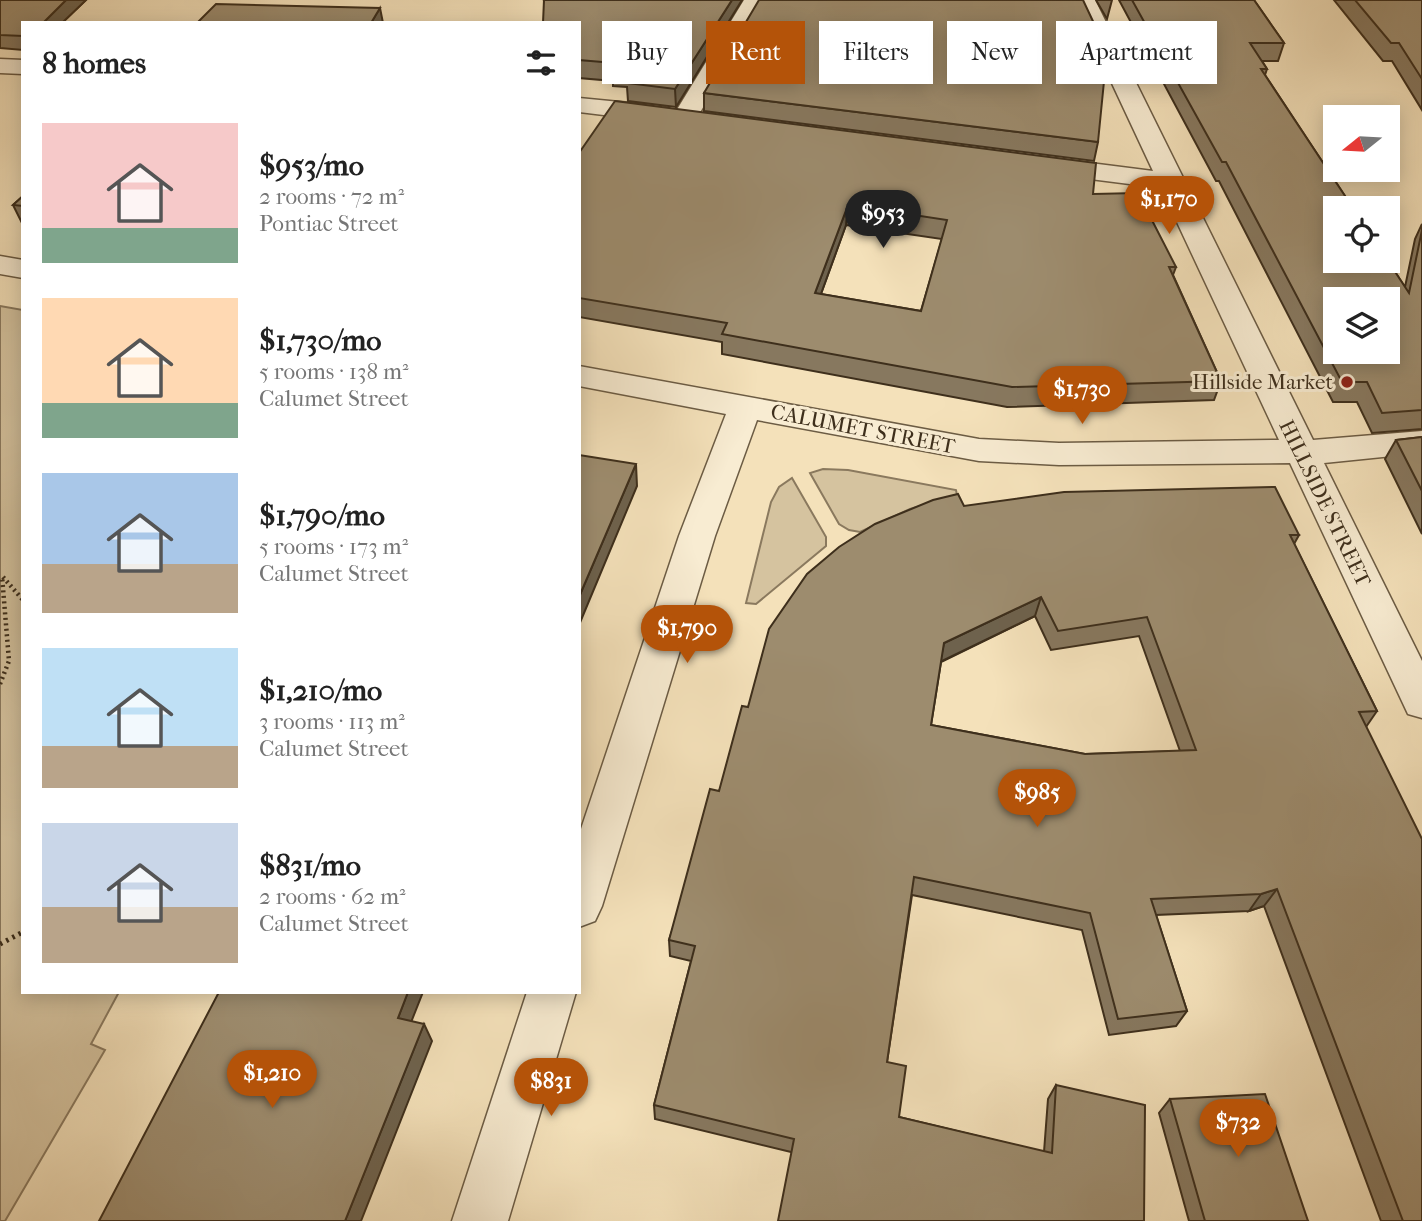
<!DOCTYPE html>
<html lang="en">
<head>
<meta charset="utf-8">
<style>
	body { margin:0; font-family:"IM FELL French Canon",serif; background:#f6f6f6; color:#222; height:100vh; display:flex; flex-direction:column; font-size:26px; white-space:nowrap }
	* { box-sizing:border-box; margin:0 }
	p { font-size:23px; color:#767676 }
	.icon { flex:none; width:38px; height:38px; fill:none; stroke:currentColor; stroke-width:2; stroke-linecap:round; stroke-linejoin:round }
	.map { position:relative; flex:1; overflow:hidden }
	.details { position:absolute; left:21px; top:21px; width:560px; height:973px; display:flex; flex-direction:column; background:#fff; border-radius:0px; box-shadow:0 4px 18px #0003 }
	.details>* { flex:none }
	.guide { position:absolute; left:602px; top:21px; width:665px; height:63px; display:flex; gap:14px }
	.needle { width:46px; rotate:252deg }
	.tools { position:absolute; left:1323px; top:105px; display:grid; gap:14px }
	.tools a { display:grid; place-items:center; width:77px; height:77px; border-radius:0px; background:#fff; box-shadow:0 4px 18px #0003; font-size:35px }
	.price { position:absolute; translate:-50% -60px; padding:0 16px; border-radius:24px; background:#b45309; color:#fff; font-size:23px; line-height:46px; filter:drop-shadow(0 2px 4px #0008) }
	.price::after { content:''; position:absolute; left:50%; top:42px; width:21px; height:16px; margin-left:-10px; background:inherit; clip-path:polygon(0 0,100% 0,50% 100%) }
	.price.active { background:#222; color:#fff }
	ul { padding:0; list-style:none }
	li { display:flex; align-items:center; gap:21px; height:175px; padding:0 21px }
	li span { display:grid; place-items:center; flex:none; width:196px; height:140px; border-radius:0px; color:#555 }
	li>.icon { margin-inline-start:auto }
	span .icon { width:84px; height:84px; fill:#fffc; stroke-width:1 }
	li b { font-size:30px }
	h2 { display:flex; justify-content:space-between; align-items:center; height:84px; padding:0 21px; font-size:30px }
	.chip { padding:0 24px; border-radius:0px; background:#fff; box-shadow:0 4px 18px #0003; font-size:24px; line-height:63px }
	.chip.active { background:#b45309; color:#fff }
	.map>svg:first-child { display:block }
</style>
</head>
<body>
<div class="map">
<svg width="1422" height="1221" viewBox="0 0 1422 1221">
	<rect width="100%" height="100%" fill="#f4e1ba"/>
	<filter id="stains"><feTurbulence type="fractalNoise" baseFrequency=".00286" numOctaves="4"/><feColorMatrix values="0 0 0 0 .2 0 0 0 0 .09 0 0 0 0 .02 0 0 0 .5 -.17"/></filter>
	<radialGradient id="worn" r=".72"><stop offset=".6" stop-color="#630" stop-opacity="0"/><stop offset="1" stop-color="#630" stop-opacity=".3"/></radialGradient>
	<path fill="#d5c39f" stroke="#8a795e" stroke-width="2" d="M0 306 23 310V992H119L91 1044 105 1050 5 1221H0Z
		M823 469 848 470 956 490 957 495 910 509 860 532 849 530 839 524 810 473Z
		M792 478 826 537V546L756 604 746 603 771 502 779 487Z"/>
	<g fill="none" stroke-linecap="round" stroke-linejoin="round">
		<defs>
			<path id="street" d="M744 0H766L695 121H677L673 116Z
				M1073 0H1095L1313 440 1422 431V453L1324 463 1422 661V718L1408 714 1290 463 1059 465 979 461 757 420 715 536 602 906 595 921 579 927V835L679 536 726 414 579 386V366L979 439 1059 443 1279 440 1161 188 1043 173 1034 171 1030 165 1034 159 1043 157 1153 171Z
				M0 59 23 60V74L0 73Z
				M579 98 661 106 670 109 674 114 670 119 661 122 579 112Z
				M0 256 23 260V278L0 274Z
				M527 992H576L508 1221H452Z"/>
		</defs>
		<use href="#street" stroke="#6c5c44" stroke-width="3"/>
		<path stroke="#3e2f1c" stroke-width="4.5" stroke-dasharray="2 3.5" stroke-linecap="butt" d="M3 577 23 600
			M0 684 9 661 2 576"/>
		<path stroke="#3e2f1c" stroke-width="5" stroke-dasharray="2.5 4.5" stroke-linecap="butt" d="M0 944 23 932"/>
		<use href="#street" fill="#f8ecd2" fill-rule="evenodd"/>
	</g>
	<path fill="#87785f" stroke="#3e2f1c" stroke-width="2" fill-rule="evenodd" d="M0 0H86L62 23H23V50L0 48Z
		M544 0H742L676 107 628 101 627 87 613 86V81L579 78V23Z
		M1096 0H1112L1107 19Z
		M1119 0H1254L1284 43 1278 61H1262L1267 69 1265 75 1405 287 1415 239 1422 224V429L1372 433 1357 402H1333L1219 181H1216Z
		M1334 0H1422V110L1392 61H1383Z
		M704 93 1098 142 1094 161 704 111Z
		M579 153 1093 194 1176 267 1173 275 1221 381 1214 400 1007 407 722 354V342L579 317ZM846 225 942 239 921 311 821 294Z
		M23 196V225L13 205Z
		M1422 437V534L1385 459 1396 440Z
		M964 506 1299 535 1294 544 1377 711 1366 727 1422 1221H1381L1264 906 1249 911 1156 915 1187 1011 1176 1026 1109 1035 1082 930 912 895 887 1062 899 1117 1044 1152 1048 1099 1056 1085 1144 1221 791 1152 655 1119 654 1105 691 961 670 956 669 940 748 707ZM1035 616 1051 650 1139 636 1180 751 1085 754 931 725 941 662Z
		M1170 1099 1308 1221H1189L1159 1113Z"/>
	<path fill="#6e624d" stroke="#3e2f1c" stroke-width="2" d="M66 0H86L62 23H43Z
		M732 0H742L676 107 675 89Z
		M380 8 383 23H371Z
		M848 205 846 225 814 313 815 293Z
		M636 464 637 486 579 625V597Z
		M1041 597 1035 616 940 662 944 643Z
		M1277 889 1264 906 1249 911 1261 894Z
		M408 992H423L406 1035 398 1018Z
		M424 1024 432 1041 361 1221H345Z"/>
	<path fill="#9d8c6e" stroke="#3e2f1c" stroke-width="2" fill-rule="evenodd" d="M0 0H66L43 23H23V36L0 35Z
		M544 0H732L675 89 627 83 636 70 612 67 615 63 579 60V23H543Z
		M759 0H1083L1107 51 1098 142 704 93Z
		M1132 0H1254L1284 43H1250L1267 69H1261L1353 208H1335V261H1388L1409 293 1422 230V410L1382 413 1367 382H1342L1226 162H1222ZM1335 299H1388V352H1335Z
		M1355 0H1422V79L1399 43H1391Z
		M216 4 380 8 371 23H197Z
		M615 101 1096 163 1093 194 1138 193 1176 267H1169L1221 381 1012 387 722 334 727 323 579 298V153ZM848 205 947 220 921 311 815 293Z
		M23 196V206L13 205Z
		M1422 437V491L1396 440Z
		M579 455 636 464 579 597Z
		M1275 487 1299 535H1290L1377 711 1359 712 1422 839V1221H1403L1277 889 1261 894 1151 899 1187 1011 1118 1019 1090 913 914 877 887 1062 906 1066 899 1117 1052 1153 1056 1085 1145 1105 1144 1221H778L794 1139 654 1105 695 946 669 940 710 789 719 791 742 706 748 707 769 629 807 574 839 547 875 524 933 500 958 494 964 506 1064 492ZM1041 597 1058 631 1147 617 1196 750 1085 754 931 725 944 643Z
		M219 992H408L398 1018 424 1024 345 1221H99Z
		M1265 1094 1308 1221H1205L1170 1099Z"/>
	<circle fill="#8f2418" stroke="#f8ecd2" stroke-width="2.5" cx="1347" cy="382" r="7"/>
	<g text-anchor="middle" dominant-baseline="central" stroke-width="6" stroke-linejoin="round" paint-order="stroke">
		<g font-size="21" fill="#3e2f1c" stroke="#f8ecd2" text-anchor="end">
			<text x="1333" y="382">Hillside Market</text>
		</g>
		<g font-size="21" fill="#3e2f1c" stroke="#f8ecd2">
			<text transform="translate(863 429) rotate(11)">CALUMET STREET</text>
			<text transform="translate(1325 503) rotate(64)">HILLSIDE STREET</text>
		</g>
	</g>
	<rect width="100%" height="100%" filter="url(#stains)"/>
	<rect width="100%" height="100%" fill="url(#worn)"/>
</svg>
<div class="tools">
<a><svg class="needle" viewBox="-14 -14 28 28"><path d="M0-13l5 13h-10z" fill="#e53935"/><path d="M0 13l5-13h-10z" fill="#767676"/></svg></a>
<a><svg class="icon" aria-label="locate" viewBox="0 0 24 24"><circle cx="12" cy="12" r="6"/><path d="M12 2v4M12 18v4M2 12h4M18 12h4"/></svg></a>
<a><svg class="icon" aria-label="layers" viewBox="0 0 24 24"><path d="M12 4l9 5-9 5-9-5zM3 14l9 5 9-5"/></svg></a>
</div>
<b class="price" style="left:1169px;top:236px">$1,170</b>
<b class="price active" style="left:883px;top:250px">$953</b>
<b class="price" style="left:1082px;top:426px">$1,730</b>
<b class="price" style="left:687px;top:665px">$1,790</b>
<b class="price" style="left:1037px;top:829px">$985</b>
<b class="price" style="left:272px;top:1110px">$1,210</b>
<b class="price" style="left:551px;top:1118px">$831</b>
<b class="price" style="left:1238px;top:1159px">$732</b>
<div class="guide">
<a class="chip">Buy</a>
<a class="chip active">Rent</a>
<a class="chip">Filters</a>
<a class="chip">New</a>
<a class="chip">Apartment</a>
</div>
<section class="details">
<h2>8 homes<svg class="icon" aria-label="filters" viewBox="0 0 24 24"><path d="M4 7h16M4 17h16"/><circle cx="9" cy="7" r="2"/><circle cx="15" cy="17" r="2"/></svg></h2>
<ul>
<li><span style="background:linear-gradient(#f6c9c9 75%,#7fa58c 0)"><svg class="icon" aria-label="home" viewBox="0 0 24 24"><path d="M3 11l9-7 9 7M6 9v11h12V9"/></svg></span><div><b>$953/mo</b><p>2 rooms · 72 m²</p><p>Pontiac Street</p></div></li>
<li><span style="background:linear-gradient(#ffd9b3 75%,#7fa58c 0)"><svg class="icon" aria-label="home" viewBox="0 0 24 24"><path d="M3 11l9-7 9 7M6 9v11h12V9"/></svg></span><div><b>$1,730/mo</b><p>5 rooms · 138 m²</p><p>Calumet Street</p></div></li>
<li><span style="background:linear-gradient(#a9c7e8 65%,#b9a48a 0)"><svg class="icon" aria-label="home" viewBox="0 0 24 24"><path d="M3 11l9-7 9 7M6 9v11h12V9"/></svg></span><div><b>$1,790/mo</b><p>5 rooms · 173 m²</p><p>Calumet Street</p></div></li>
<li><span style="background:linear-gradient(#bfe0f5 70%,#b9a48a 0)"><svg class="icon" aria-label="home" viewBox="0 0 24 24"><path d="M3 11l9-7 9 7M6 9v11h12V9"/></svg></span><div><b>$1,210/mo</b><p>3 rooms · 113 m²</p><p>Calumet Street</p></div></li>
<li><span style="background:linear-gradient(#c9d6e8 60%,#b9a48a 0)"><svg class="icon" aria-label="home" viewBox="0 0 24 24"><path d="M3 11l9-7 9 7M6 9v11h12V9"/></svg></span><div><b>$831/mo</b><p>2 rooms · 62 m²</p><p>Calumet Street</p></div></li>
</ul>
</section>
</div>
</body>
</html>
